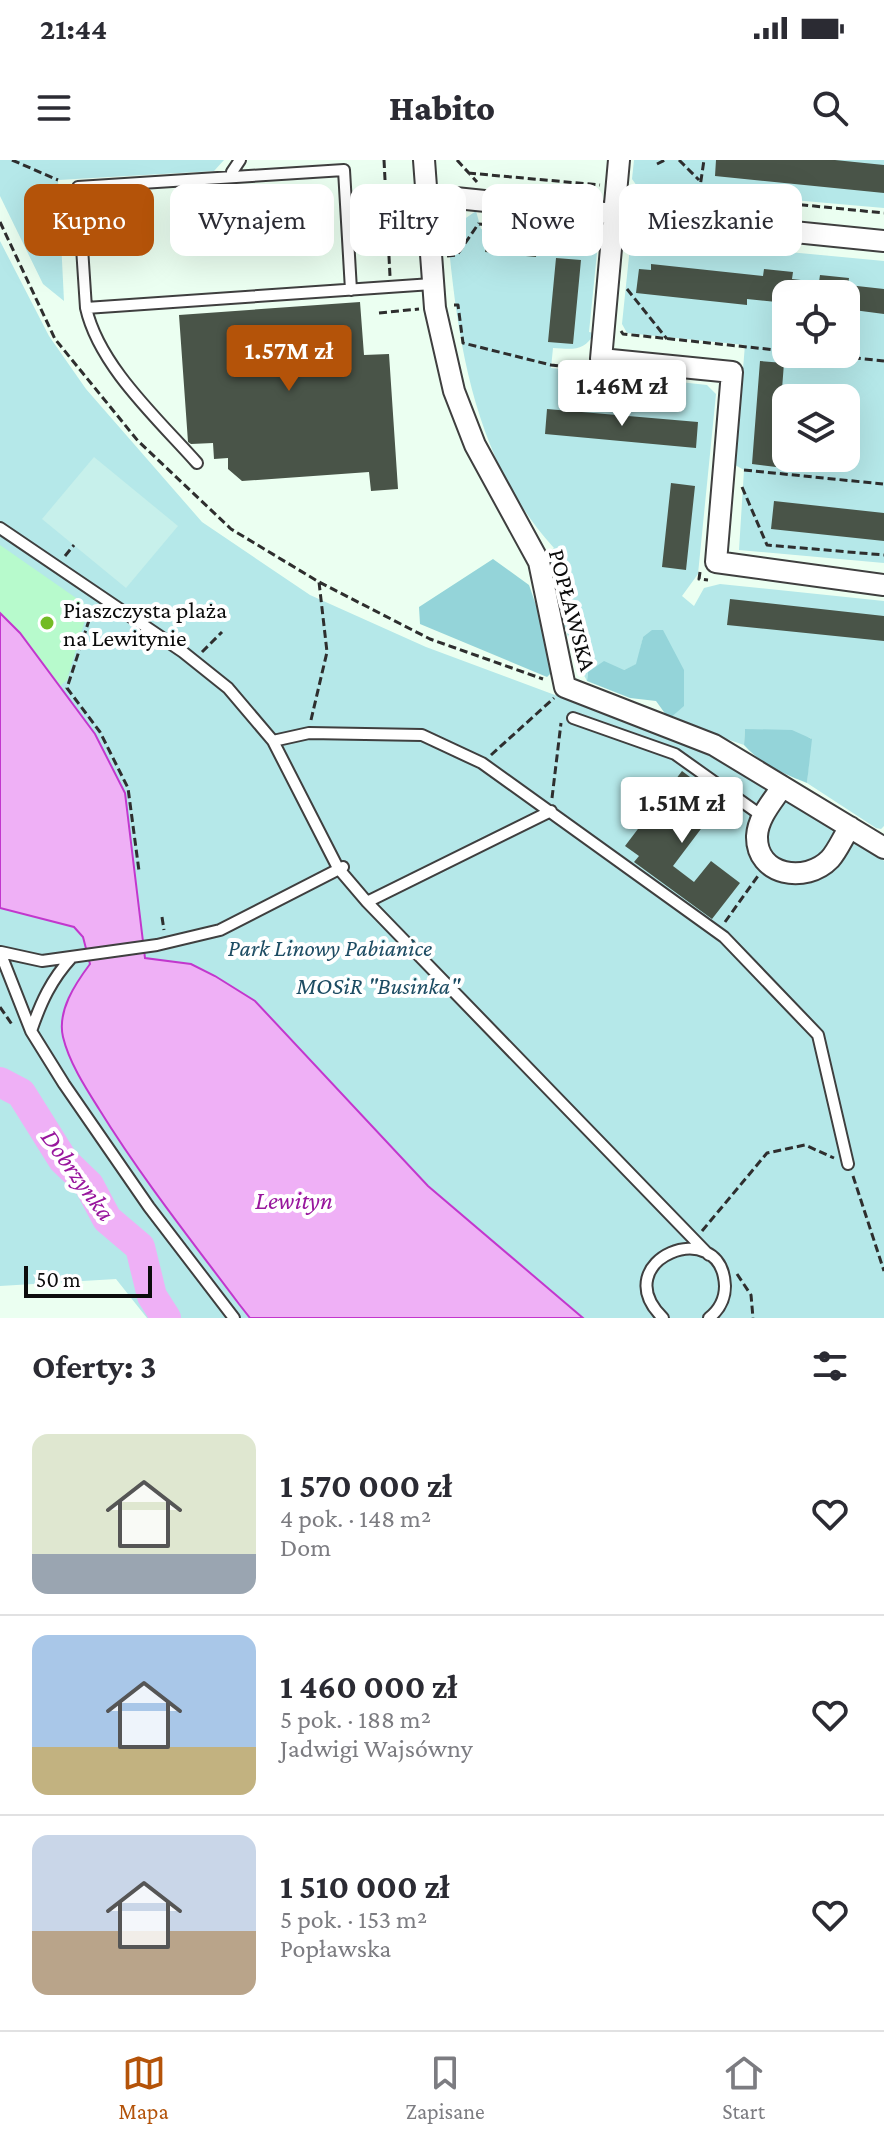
<!DOCTYPE html>
<html lang="pl">
<head>
<meta charset="utf-8">
<style>
	body { margin:0; font-family:"Crimson Pro",serif; background:#f7f7f7; color:#2b2b33; height:100vh; display:flex; flex-direction:column; font-size:30px; white-space:nowrap }
	* { box-sizing:border-box; margin:0 }
	p { font-size:26px; color:#7c7c81 }
	.icon { flex:none; width:44px; height:44px; fill:none; stroke:currentColor; stroke-width:2; stroke-linecap:round; stroke-linejoin:round }
	.map { position:relative; height:1158px; overflow:hidden }
	.details { display:flex; flex-direction:column; background:#fff; flex:1 }
	.details>* { flex:none }
	.guide { position:absolute; left:24px; top:24px; width:836px; height:72px; display:flex; gap:16px }
	.fabs { position:absolute; left:772px; top:120px; display:grid; gap:16px }
	.fabs a { display:grid; place-items:center; width:88px; height:88px; border-radius:16px; background:#fff; box-shadow:0 8px 32px #0002; font-size:40px }
	.scale { position:absolute; left:24px; bottom:20px; width:128px; box-sizing:border-box; padding-left:8px; border:4px solid #0c0c0c; border-top:0; font-size:22px; line-height:28px; white-space:nowrap; color:#0c0c0c; -webkit-text-stroke:6px #fff; paint-order:stroke }
	.price { position:absolute; translate:-50% -68px; padding:0 18px; border-radius:8px; background:#fff; color:#222; font-size:26px; line-height:52px; filter:drop-shadow(0 2px 4px #0008) }
	.price::after { content:''; position:absolute; left:50%; top:48px; width:24px; height:18px; margin-left:-12px; background:inherit; clip-path:polygon(0 0,100% 0,50% 100%) }
	.price.on { background:#b45309; color:#fff }
	ul { padding:0; list-style:none }
	li { display:flex; align-items:center; gap:24px; height:200px; padding:0 32px }
	li+li { border-top:2px solid #e1e1e2 }
	li span { display:grid; place-items:center; flex:none; width:224px; height:160px; border-radius:16px; color:#555 }
	li>.icon { margin-inline-start:auto }
	span .icon { width:96px; height:96px; fill:#fffc; stroke-width:1 }
	li b { font-size:34px }
	h2 { display:flex; justify-content:space-between; align-items:center; height:96px; padding:0 32px; font-size:34px }
	.pill { padding:0 28px; border-radius:16px; background:#fff; box-shadow:0 8px 32px #0002; font-size:28px; line-height:72px }
	.pill.on { background:#b45309; color:#fff }
	.status { display:flex; justify-content:space-between; align-items:center; height:56px; padding:0 40px; background:#fff; direction:ltr }
	.status svg { height:22px; fill:currentColor }
	header { display:flex; justify-content:space-between; align-items:center; height:104px; padding:0 32px; background:#fff; font-size:36px; font-weight:800 }
	.tabs { display:flex; justify-content:space-around; align-items:center; height:112px; border-top:2px solid #e1e1e2; background:#fff; font-size:22px; color:#7c7c81 }
	.tabs a { display:grid; justify-items:center; gap:4px }
	.tabs .on { color:#b45309 }
	.map>svg:first-child { display:block }
</style>
</head>
<body>
<div class="status"><b>21:44</b><svg viewBox="0 0 49 12"><path d="M0 12V9h3v3zM5 12V6h3v6zM10 12V3h3v9zM15 12V0h3v12zM26 1h20v11H26zM47 4h2v5h-2z"/></svg></div>
<header><svg class="icon" aria-label="menu" viewBox="0 0 24 24"><path d="M4 6h16M4 12h16M4 18h16"/></svg>Habito<svg class="icon" aria-label="search" viewBox="0 0 24 24"><circle cx="10" cy="10" r="6"/><path d="M15 15l6 6"/></svg></header>
<div class="map">
<svg width="884" height="1158" viewBox="0 0 884 1158">
	<rect width="100%" height="100%" fill="#ebfff1"/>
	<path fill="#b5e8e9" fill-rule="evenodd" d="M0 0H224L214 11 58 20 64 141 43 124 0 36Z
		M634 0H884V48L637 26 632 19Z
		M476 51 481 69 538 75 540 62 594 69 598 83 589 172 594 173C585 192 572 189 553 188L551 208 707 225 716 234 698 414 682 436 694 446 704 428 720 424 884 441V666L881 669 876 668 807 623 811 578 745 569 744 585 669 559 643 477 637 504 624 510 588 512 587 521C567 483 558 447 551 404L543 398 554 388C476 303 458 187 448 77L463 60Z
		M631 77 884 101V403L739 390 744 310 735 305 745 185 627 173 622 164ZM786 134H846V194H786ZM786 238H846V298H786Z
		M0 81 49 176 86 229 202 362 310 435 426 487 713 594 865 680 884 701V1158H147L116 1119 0 1126Z"/>
	<path fill="#94d4d9" d="M493 399 529 425 549 483 552 512 547 517 420 464 419 447Z
		M652 470H663L684 510V546L669 559 656 541 630 538 587 521 588 512 604 501 624 510 636 504 643 477Z
		M745 569 792 570 812 579 807 623C782 613 762 605 744 585Z"/>
	<path fill="#b7facc" d="M0 385 89 447 67 520 60 526 20 473 0 453Z"/>
	<path fill="#c7f0eb" d="M94 297 178 366 126 428 42 359Z"/>
	<path fill="#efb0f6" stroke="#c237cd" stroke-width="2" d="M0 453 20 473 95 574 125 633 145 798 191 804 215 816 255 841 428 1026 583 1158H250L239 1144C191 1080 141 1017 99 949 85 927 69 902 63 877 57 851 75 824 90 804L83 777 74 767 0 748Z"/>
	<g fill="none" stroke-linecap="round" stroke-linejoin="round">
		<path stroke="#efb0f6" stroke-width="30" d="M0 922 21 933 63 1000 89 1025 107 1059 140 1087 152 1136 166 1158"/>
	</g>
	<path fill="#495448" d="M716 0H835L884 5V33L715 16Z
		M493 75 538 79 536 97 485 92 486 79Z
		M556 98 581 100 573 184 548 182Z
		M651 104 763 116 764 109 793 112 792 119 819 122 820 115 849 118 848 125 884 129V154L846 149V134H786V143L747 139V145L636 133 639 109 651 110Z
		M360 142 364 195 389 194 398 329 371 331 369 312 242 321 228 309V298L214 299 213 283 191 284 188 282 179 155Z
		M760 201 784 203 776 307 752 304Z
		M547 249 698 262 696 288 545 274Z
		M671 323 695 326 686 410 662 407Z
		M774 341 884 353V381L771 369Z
		M730 439 884 456V481L727 465Z
		M682 611 722 641 673 706 694 722 711 701 740 723 712 759 634 702 639 696 625 686Z"/>
	<g fill="none" stroke-linecap="round" stroke-linejoin="round">
		<defs>
			<path id="service" d="M232 17V12L240 0
				M351 130 344 10 78 27 86 148 432 124
				M86 148C99 206 158 259 197 303
				M0 368 183 492 228 528 273 581 338 708 367 742 709 1095
				M573 558 675 594 762 656
				M273 581 309 573 422 575 482 603 724 777 818 875 848 1004
				M367 742 551 651
				M0 792 31 871 64 924 149 1047 234 1158
				M1 792 42 801 157 785 220 770 343 707
				M31 871C41 842 51 820 72 797
				M663 1158C604 1100 722 1053 725 1126 725 1139 719 1150 709 1158"/>
			<path id="minor" d="M424 0 435 148 454 231 475 285 539 402 565 527 714 585 884 688
				M619 0 601 199 732 212 716 402 884 425
				M426 35 884 81
				M782 627C773 641 758 657 757 676 756 716 806 724 830 699 838 690 843 677 850 667"/>
		</defs>
		<use href="#service" stroke="#3f3f3f" stroke-width="14"/>
		<use href="#minor" stroke="#3f3f3f" stroke-width="24"/>
		<path stroke="#2e2e2e" stroke-width="3" stroke-dasharray="8 4" stroke-linecap="butt" d="M12 0 58 20
			M384 0 390 116
			M457 0 477 22
			M679 0 699 20
			M657 4 665 0
			M468 13 600 25
			M633 28 884 53
			M699 34 704 0
			M0 62 55 179 138 281 231 369 319 422 430 479 543 519
			M479 64 535 70 536 63
			M447 96 457 95 479 63
			M627 129 667 179
			M454 145H458L463 183 551 205 585 209
			M379 153 419 149
			M621 171 623 174 786 191
			M817 194 884 201
			M744 310 883 324
			M742 327 767 385 884 395
			M65 396 74 385
			M700 412 699 419 708 420
			M93 448 67 528 100 572 128 628 139 711
			M202 492 222 472
			M311 560 327 492 319 422
			M491 595 554 538
			M552 638 561 563
			M162 757 164 770
			M725 762 758 716
			M0 847 13 866
			M853 1016 884 1111
			M702 1071 767 993 805 985 834 998
			M737 1114 751 1135 753 1158"/>
		<use href="#service" stroke="#fff" stroke-width="10"/>
		<use href="#minor" stroke="#fff" stroke-width="20"/>
	</g>
	<circle fill="#73bb24" stroke="#fff" stroke-width="3" cx="47" cy="463" r="8"/>
	<g text-anchor="middle" dominant-baseline="central" stroke-width="8" stroke-linejoin="round" paint-order="stroke">
		<g font-size="24" fill="#0c0c0c" stroke="#fff" text-anchor="start">
			<text x="63" y="449">Piaszczysta plaża<tspan x="63" dy="28">na Lewitynie</tspan></text>
		</g>
		<g font-size="24" fill="#0c0c0c" stroke="#fff">
			<text transform="translate(573 450) rotate(75)">POPŁAWSKA</text>
		</g>
		<g font-size="24" font-style="italic" fill="#1d4c63" stroke="#fff">
			<text x="330" y="787">Park Linowy Pabianice</text>
			<text x="378" y="825">MOSiR "Businka"</text>
		</g>
		<g font-size="26" font-style="italic" fill="#98169d" stroke="#fff">
			<text transform="translate(78 1015) rotate(54)">Dobrzynka</text>
			<text x="294" y="1040">Lewityn</text>
		</g>
	</g>
</svg>
<div class="fabs">
<a><svg class="icon" aria-label="locate" viewBox="0 0 24 24"><circle cx="12" cy="12" r="6"/><path d="M12 2v4M12 18v4M2 12h4M18 12h4"/></svg></a>
<a><svg class="icon" aria-label="layers" viewBox="0 0 24 24"><path d="M12 4l9 5-9 5-9-5zM3 14l9 5 9-5"/></svg></a>
</div>
<div class="scale">50 m</div>
<b class="price on" style="left:289px;top:233px">1.57M zł</b>
<b class="price" style="left:622px;top:268px">1.46M zł</b>
<b class="price" style="left:682px;top:685px">1.51M zł</b>
<div class="guide">
<a class="pill on">Kupno</a>
<a class="pill">Wynajem</a>
<a class="pill">Filtry</a>
<a class="pill">Nowe</a>
<a class="pill">Mieszkanie</a>
</div>
</div>
<section class="details">
<h2>Oferty: 3<svg class="icon" aria-label="filters" viewBox="0 0 24 24"><path d="M4 7h16M4 17h16"/><circle cx="9" cy="7" r="2"/><circle cx="15" cy="17" r="2"/></svg></h2>
<ul>
<li><span style="background:linear-gradient(#dfe7d0 75%,#9aa5b1 0)"><svg class="icon" aria-label="home" viewBox="0 0 24 24"><path d="M3 11l9-7 9 7M6 9v11h12V9"/></svg></span><div><b>1 570 000 zł</b><p>4 pok. · 148 m²</p><p>Dom</p></div><svg class="icon" aria-label="heart" viewBox="0 0 24 24"><path d="M12 20l-8-8c-3-5 5-10 8-4 3-6 11-1 8 4z"/></svg></li>
<li><span style="background:linear-gradient(#a9c7e8 70%,#c2b280 0)"><svg class="icon" aria-label="home" viewBox="0 0 24 24"><path d="M3 11l9-7 9 7M6 9v11h12V9"/></svg></span><div><b>1 460 000 zł</b><p>5 pok. · 188 m²</p><p>Jadwigi Wajsówny</p></div><svg class="icon" aria-label="heart" viewBox="0 0 24 24"><path d="M12 20l-8-8c-3-5 5-10 8-4 3-6 11-1 8 4z"/></svg></li>
<li><span style="background:linear-gradient(#c9d6e8 60%,#b9a48a 0)"><svg class="icon" aria-label="home" viewBox="0 0 24 24"><path d="M3 11l9-7 9 7M6 9v11h12V9"/></svg></span><div><b>1 510 000 zł</b><p>5 pok. · 153 m²</p><p>Popławska</p></div><svg class="icon" aria-label="heart" viewBox="0 0 24 24"><path d="M12 20l-8-8c-3-5 5-10 8-4 3-6 11-1 8 4z"/></svg></li>
</ul>
</section>
<nav class="tabs">
<a class="on"><svg class="icon" aria-label="map" viewBox="0 0 24 24"><path d="M3 6l6-2 6 2 6-2v14l-6 2-6-2-6 2zM9 4v14M15 6v14"/></svg>Mapa</a>
<a><svg class="icon" aria-label="saved" viewBox="0 0 24 24"><path d="M7 4h10v16l-5-4-5 4z"/></svg>Zapisane</a>
<a><svg class="icon" aria-label="home" viewBox="0 0 24 24"><path d="M3 11l9-7 9 7M6 9v11h12V9"/></svg>Start</a>
</nav>
</body>
</html>
